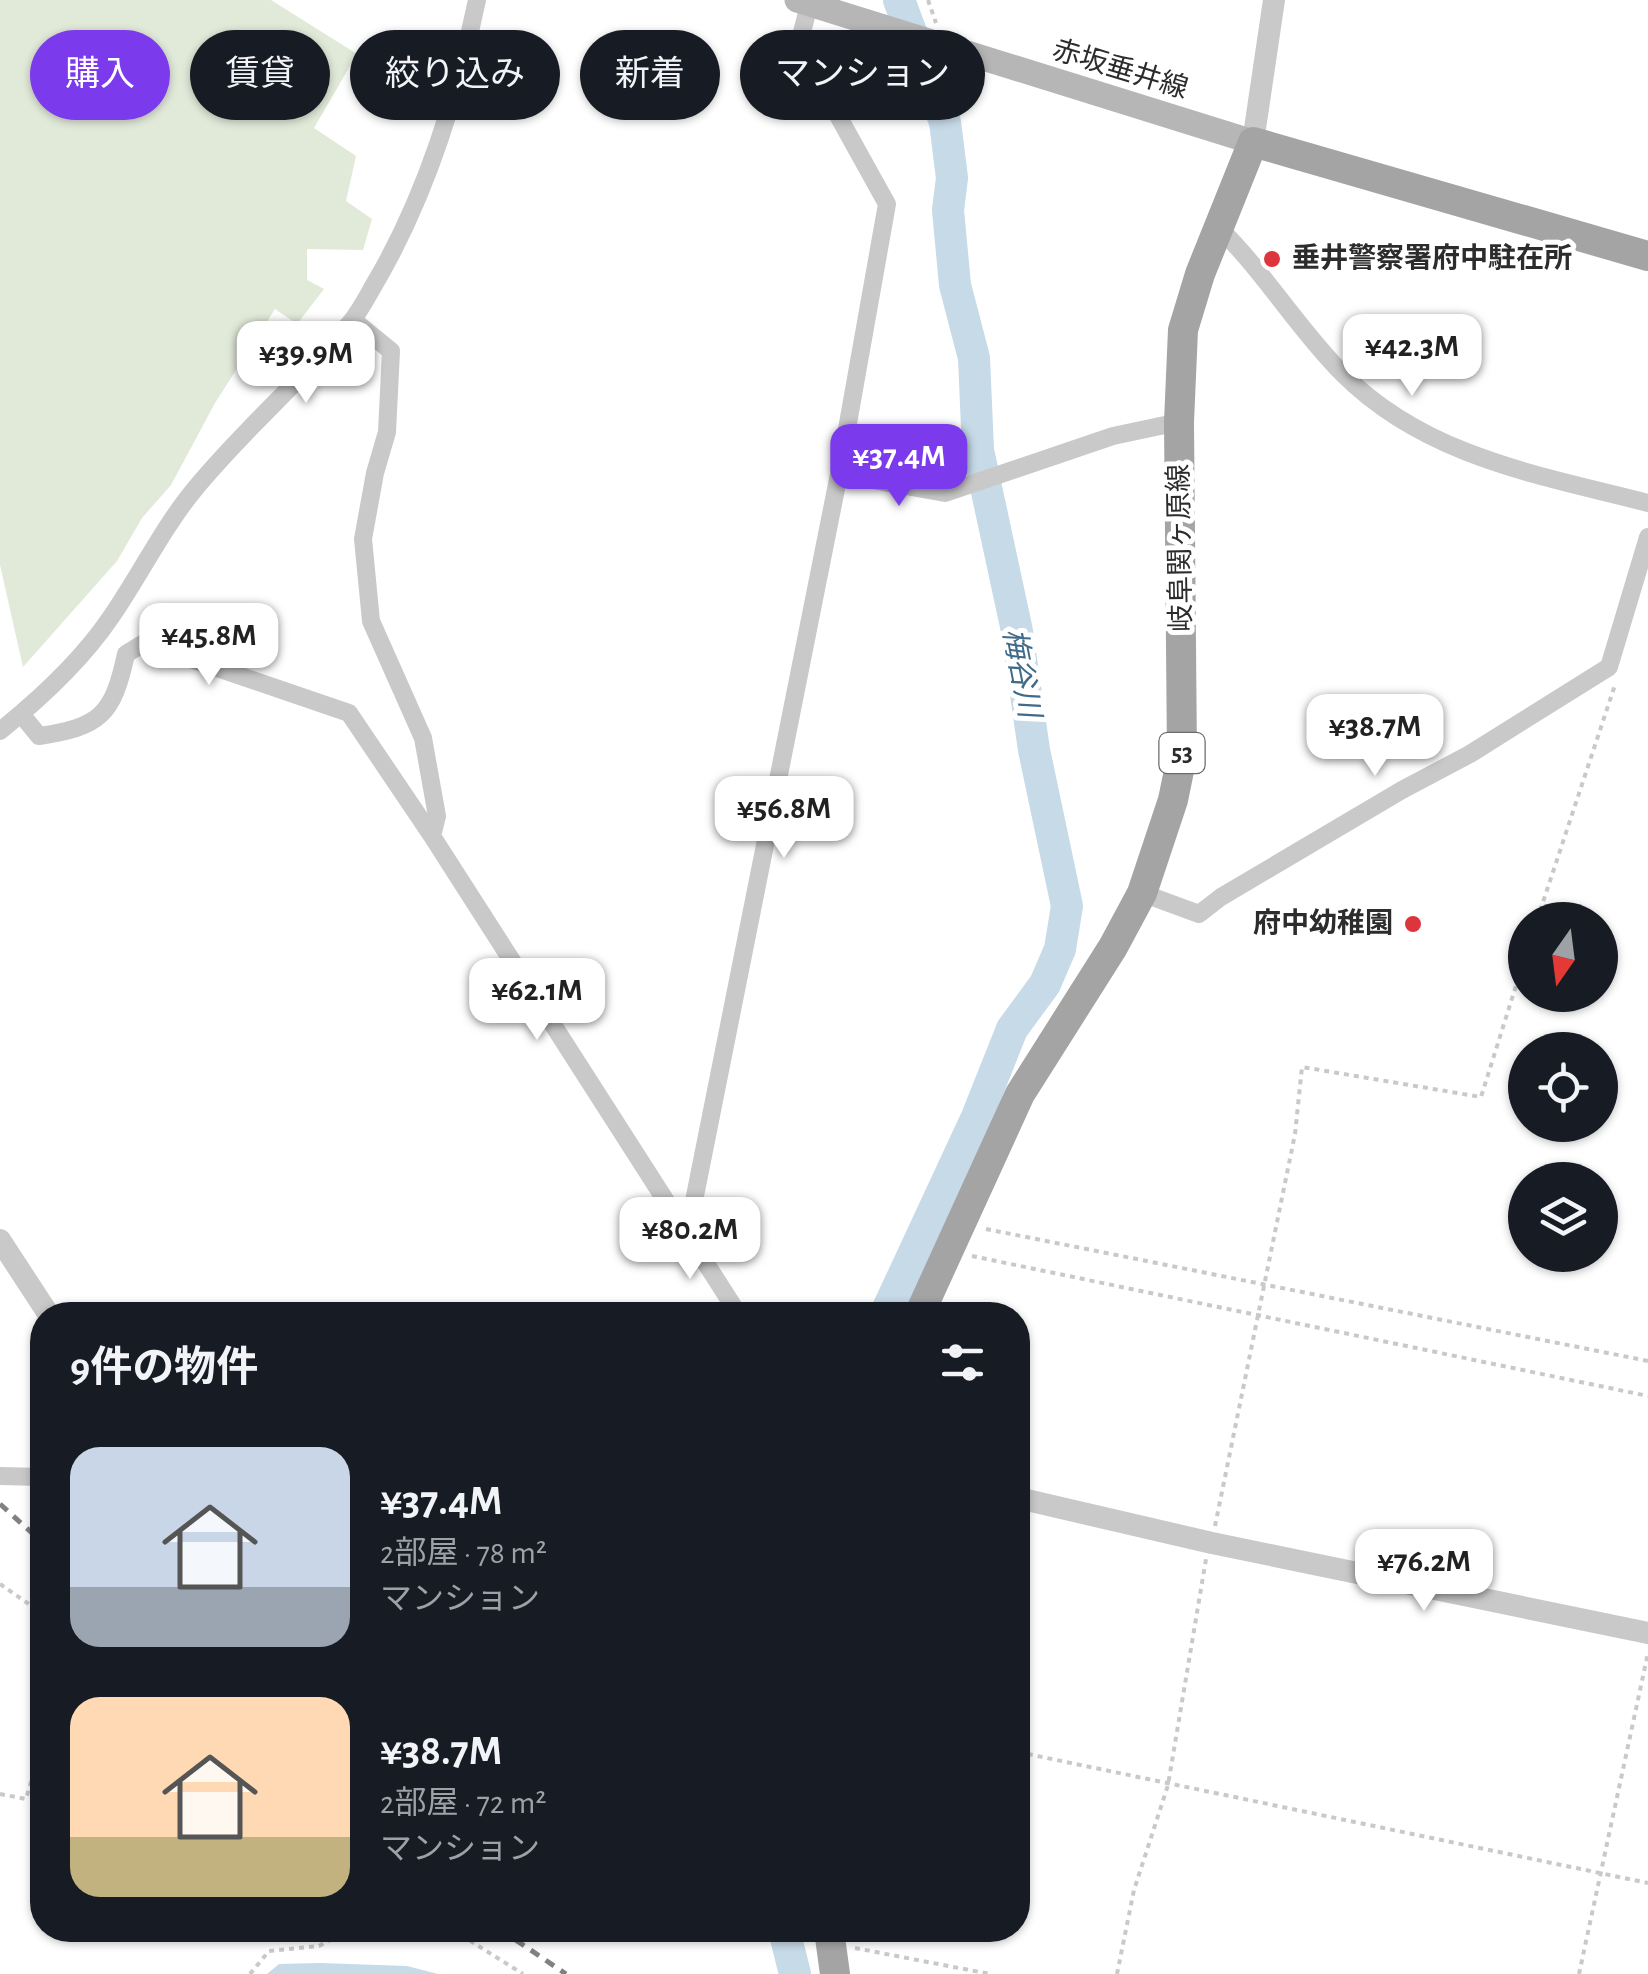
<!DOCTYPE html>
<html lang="ja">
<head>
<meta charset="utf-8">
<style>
	body { margin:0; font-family:"Alegreya Sans","Noto Sans JP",sans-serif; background:#242831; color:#f1f3f6; height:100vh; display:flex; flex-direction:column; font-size:38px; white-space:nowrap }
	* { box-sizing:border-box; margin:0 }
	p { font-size:32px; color:#9ea1a6 }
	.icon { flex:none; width:55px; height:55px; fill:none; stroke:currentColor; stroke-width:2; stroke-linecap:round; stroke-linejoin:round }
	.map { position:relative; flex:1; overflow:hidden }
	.details { position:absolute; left:30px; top:1302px; width:1000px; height:640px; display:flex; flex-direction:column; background:#171b24; border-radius:40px; box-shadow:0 2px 8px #0004 }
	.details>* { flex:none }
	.hud { position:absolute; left:30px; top:30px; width:1000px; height:90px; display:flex; gap:20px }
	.needle { width:65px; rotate:194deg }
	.controls { position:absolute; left:1508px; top:902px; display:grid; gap:20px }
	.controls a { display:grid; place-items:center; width:110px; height:110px; border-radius:50%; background:#171b24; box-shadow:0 2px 8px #0004; font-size:50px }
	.price { position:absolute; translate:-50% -85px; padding:0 22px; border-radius:20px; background:#fff; color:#222; font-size:32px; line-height:65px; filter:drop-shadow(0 2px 5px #0008) }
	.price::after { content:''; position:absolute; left:50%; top:60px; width:30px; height:22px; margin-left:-15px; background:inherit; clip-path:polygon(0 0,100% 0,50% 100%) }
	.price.active { background:#7c3aed; color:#fff }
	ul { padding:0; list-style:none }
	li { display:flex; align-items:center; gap:30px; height:250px; padding:0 40px }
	li span { display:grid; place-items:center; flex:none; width:280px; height:200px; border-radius:30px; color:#555 }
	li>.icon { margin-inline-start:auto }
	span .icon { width:120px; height:120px; fill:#fffc; stroke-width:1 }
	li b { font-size:42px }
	h2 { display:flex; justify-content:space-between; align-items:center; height:120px; padding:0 40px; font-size:42px }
	.tag { padding:0 35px; border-radius:45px; background:#171b24; box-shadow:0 2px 8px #0004; font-size:35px; line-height:90px }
	.tag.active { background:#7c3aed; color:#fff }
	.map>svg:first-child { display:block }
</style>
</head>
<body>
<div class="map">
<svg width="1648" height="1974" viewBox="0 0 1648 1974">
	<rect width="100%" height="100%" fill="#fff"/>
	<path fill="#e1e9d9" d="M0 0H271L357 54 314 128 356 156 346 201 372 219 363 250 307 249V280L324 289 297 324 275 309 215 403 171 485 142 518 117 561 23 667 0 565Z"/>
	<path fill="#c6dae8" d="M320 1963 407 1966 438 1974H267L279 1964Z"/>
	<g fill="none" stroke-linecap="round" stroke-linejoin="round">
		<path stroke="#c6dae8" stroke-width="32" d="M885 1315 977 1117 1012 1029 1045 984 1060 949 1067 906 1034 750 1017 631 978 450 974 358 955 285 948 210 952 178 945 122 899 0
			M784 1930 795 1974"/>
		<path stroke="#c9c9c9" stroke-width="4" stroke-dasharray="5 5" stroke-linecap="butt" d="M928 0 936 23
			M1537 920 1615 685
			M986 1229 1648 1361
			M972 1256 1648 1396
			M1215 1526 1295 1134 1302 1067 1481 1097 1525 957
			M0 1584 36 1609 34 1659 42 1667
			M1018 1752 1648 1883
			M0 1794 26 1799 42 1744
			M453 1930 523 1974
			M855 1948 990 1974
			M250 1974 269 1951 319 1946 348 1930
			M1117 1974 1134 1890 1168 1785 1206 1559
			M1579 1974 1648 1653"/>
		<path stroke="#c9c9c9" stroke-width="18" d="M1220 229C1265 273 1298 329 1343 374 1426 457 1539 475 1648 503
			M353 320 391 351 387 432 375 473 363 539 371 621 423 738 437 816 432 836
			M839 474 945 493 1113 436 1179 422
			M21 714 39 736C100 727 113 715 126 654L144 643 349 713 432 836 739 1315
			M0 731C41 698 82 660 111 617 140 575 162 529 194 490 242 431 301 381 350 323 361 310 369 293 378 278 427 193 457 96 477 0
			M1142 893 1199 914 1221 897 1402 790 1470 754 1609 667 1648 537
			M681 1224 692 1211 839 474 887 204 811 67 800 40 809 5
			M0 1476 42 1477"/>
		<path stroke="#c9c9c9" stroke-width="22" d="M1253 142 1274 0
			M0 1240 49 1315
			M1018 1498 1212 1543 1648 1633"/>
		<path stroke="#b6b6b6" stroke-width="25" d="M797 0 1253 142"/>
		<path stroke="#a4a4a4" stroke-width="30" d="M919 1315 1020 1094 1113 947 1142 893 1173 800 1182 756 1179 422 1183 330 1200 274 1253 142 1648 256
			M829 1930 835 1974"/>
		<path stroke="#818181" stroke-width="5" stroke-dasharray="10 8" stroke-linecap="butt" d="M0 1504 42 1542
			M501 1930 566 1974"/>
	</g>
	<g fill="#dc353b" stroke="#fff" stroke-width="4">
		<circle cx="1272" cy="259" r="10"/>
		<circle cx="1413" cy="924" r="10"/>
	</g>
	<g text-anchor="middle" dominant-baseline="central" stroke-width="10" stroke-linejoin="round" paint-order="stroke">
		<rect fill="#fff" stroke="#6b6b6b" stroke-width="2.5" x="1159.5" y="733" width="45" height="40" rx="8"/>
		<g font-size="25" font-weight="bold" fill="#2c2c2c">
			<text x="1182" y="753">53</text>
		</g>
		<g font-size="28" fill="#2c2c2c" stroke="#fff">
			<text transform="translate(1120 70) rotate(17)">赤坂垂井線</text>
			<text transform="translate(1181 548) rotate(-91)">岐阜関ヶ原線</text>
		</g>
		<g font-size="28" font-weight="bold" fill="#2c2c2c" stroke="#fff" text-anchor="start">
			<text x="1292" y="259">垂井警察署府中駐在所</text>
			<text x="1393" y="924" text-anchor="end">府中幼稚園</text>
		</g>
		<g font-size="30" font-style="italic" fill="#3f6a89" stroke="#fff">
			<text transform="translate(1021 673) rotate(79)">梅谷川</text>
		</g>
	</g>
</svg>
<div class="controls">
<a><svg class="needle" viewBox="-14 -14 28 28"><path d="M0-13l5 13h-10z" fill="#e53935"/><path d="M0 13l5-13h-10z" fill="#9ea1a6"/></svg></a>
<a><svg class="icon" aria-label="locate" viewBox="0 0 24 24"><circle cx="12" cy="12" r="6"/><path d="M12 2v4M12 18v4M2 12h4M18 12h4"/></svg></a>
<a><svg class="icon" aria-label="layers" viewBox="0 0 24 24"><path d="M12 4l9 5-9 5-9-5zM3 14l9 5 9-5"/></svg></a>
</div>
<b class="price" style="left:1412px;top:399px">¥42.3M</b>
<b class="price" style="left:306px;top:406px">¥39.9M</b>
<b class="price active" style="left:899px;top:509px">¥37.4M</b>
<b class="price" style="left:209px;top:688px">¥45.8M</b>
<b class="price" style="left:1375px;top:779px">¥38.7M</b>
<b class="price" style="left:784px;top:861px">¥56.8M</b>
<b class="price" style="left:537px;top:1043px">¥62.1M</b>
<b class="price" style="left:690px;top:1282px">¥80.2M</b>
<b class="price" style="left:1424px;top:1614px">¥76.2M</b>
<div class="hud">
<a class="tag active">購入</a>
<a class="tag">賃貸</a>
<a class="tag">絞り込み</a>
<a class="tag">新着</a>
<a class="tag">マンション</a>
</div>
<section class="details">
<h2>9件の物件<svg class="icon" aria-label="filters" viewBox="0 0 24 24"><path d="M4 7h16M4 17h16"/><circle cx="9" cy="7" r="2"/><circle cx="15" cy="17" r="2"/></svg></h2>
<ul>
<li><span style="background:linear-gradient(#c9d6e8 70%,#9aa5b1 0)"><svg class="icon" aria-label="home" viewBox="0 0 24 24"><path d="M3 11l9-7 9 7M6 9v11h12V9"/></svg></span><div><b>¥37.4M</b><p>2部屋 · 78 m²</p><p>マンション</p></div></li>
<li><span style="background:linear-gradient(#ffd9b3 70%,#c2b280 0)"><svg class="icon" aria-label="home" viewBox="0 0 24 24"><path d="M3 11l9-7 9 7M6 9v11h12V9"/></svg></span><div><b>¥38.7M</b><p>2部屋 · 72 m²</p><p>マンション</p></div></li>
</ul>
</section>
</div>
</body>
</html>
